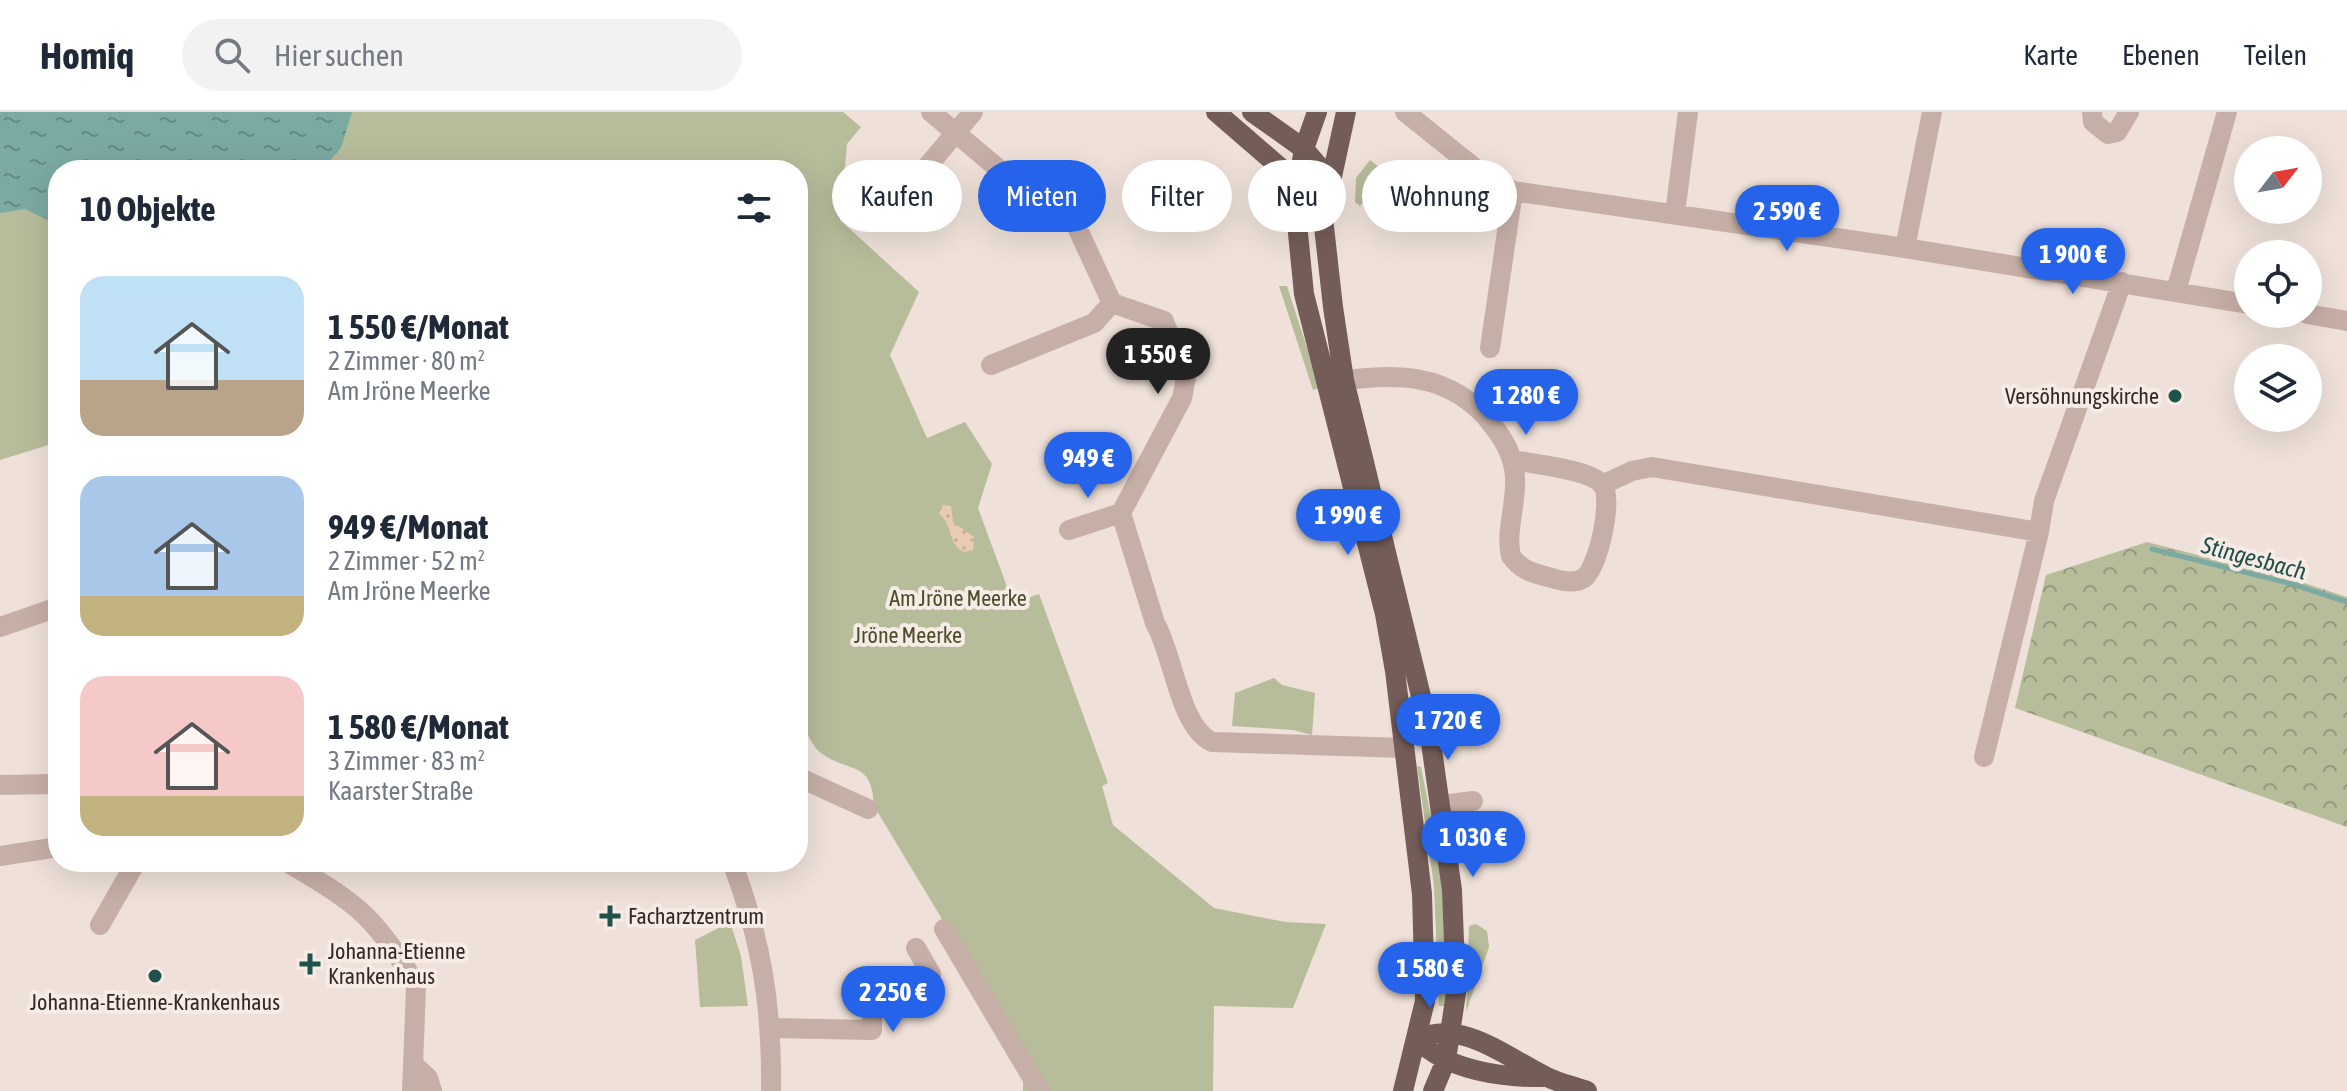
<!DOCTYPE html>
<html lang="de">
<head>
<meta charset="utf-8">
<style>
	body { margin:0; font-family:"Asap Condensed",sans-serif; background:#f2f2f3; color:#1f2937; height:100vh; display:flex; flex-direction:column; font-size:30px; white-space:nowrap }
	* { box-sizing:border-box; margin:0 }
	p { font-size:26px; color:#747a83 }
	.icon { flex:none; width:44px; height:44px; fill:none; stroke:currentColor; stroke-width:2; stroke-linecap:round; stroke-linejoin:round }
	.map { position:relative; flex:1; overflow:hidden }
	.side { position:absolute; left:48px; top:48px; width:760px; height:712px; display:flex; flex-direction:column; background:#fff; border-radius:32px; box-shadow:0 8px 32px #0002 }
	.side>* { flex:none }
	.top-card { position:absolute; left:832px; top:48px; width:760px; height:72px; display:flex; gap:16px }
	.needle { width:52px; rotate:59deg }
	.buttons { position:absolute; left:2234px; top:24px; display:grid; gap:16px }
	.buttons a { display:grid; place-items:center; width:88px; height:88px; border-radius:50%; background:#fff; box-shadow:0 8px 32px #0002; font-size:40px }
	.price { position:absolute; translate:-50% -68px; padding:0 18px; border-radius:28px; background:#2563eb; color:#fff; font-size:26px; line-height:52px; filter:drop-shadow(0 2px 4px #0008) }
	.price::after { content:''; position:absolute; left:50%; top:48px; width:24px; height:18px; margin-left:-12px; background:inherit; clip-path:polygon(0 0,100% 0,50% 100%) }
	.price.selected { background:#222; color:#fff }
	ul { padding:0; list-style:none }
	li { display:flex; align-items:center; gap:24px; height:200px; padding:0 32px }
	li span { display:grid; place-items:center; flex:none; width:224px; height:160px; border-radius:24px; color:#555 }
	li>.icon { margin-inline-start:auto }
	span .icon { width:96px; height:96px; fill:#fffc; stroke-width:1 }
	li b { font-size:34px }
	h2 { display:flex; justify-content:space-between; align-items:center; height:96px; padding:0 32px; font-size:34px }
	.pill { padding:0 28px; border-radius:36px; background:#fff; box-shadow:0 8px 32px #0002; font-size:28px; line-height:72px }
	.pill.selected { background:#2563eb; color:#fff }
	header { display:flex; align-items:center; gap:48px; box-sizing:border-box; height:112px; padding:0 40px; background:#fff; border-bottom:2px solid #e0e1e3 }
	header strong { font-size:38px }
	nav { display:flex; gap:44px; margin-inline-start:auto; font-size:28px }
	.search { width:560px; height:72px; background:#f2f2f3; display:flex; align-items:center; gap:20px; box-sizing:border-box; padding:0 28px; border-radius:44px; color:#747a83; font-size:30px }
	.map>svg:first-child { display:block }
</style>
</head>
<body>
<header>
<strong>Homiq</strong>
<div class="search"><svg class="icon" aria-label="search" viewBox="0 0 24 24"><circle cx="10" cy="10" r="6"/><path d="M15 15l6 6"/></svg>Hier suchen</div>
<nav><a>Karte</a><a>Ebenen</a><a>Teilen</a></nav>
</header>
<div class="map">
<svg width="2347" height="979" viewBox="0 0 2347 979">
	<defs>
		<pattern id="forest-crowns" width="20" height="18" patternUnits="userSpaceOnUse" patternTransform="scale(2)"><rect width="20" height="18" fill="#b7bc9b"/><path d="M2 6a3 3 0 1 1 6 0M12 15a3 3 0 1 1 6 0" fill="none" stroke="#95997e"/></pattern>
		<pattern id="sand-dots" width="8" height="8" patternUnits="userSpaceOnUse" patternTransform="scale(2)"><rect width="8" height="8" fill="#e8cbb2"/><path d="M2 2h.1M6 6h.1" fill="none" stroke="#c7ae99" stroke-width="1.8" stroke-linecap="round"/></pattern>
		<pattern id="water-ripples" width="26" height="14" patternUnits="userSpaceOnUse" patternTransform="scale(2)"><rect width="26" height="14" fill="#7baaa3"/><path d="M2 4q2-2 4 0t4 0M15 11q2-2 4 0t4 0" fill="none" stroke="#658a85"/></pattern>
	</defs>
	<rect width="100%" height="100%" fill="#efe1d9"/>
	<path fill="#b7bc9b" d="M0 0H843L861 15 847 32 840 108 919 180 890 243 927 326 965 310 992 352 978 396 1013 491 1039 482 1108 671 1102 674 1113 713 1214 796 1285 810 1326 812 1293 896 1214 894 1213 979H1023V942L874 694C872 647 849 662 821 641 811 634 804 613 798 603V58H58V330L0 348Z
		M1370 48 1387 62 1360 94 1355 90 1356 66Z
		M1279 174H1287L1320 276 1313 278Z
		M1274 566 1282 573 1315 581 1312 623 1293 618 1232 614 1235 581Z
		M1417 654 1421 655 1446 780 1447 894H1439L1434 774Z
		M730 810 741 844 748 894 700 895 695 828Z
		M1476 812 1487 819 1489 835 1466 900 1469 814Z"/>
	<path fill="url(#forest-crowns)" d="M2147 430 2292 467 2347 485V715L2015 596 2046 463Z"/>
	<path fill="url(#sand-dots)" d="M943 393 951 394 953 410 974 425 973 438 964 440C947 432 953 411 939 402Z"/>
	<path fill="url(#water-ripples)" d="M0 0H352L341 36 322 58H58V113L25 97 0 101Z"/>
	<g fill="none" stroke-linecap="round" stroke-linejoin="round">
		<path stroke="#7baaa3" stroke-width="5" d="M2152 437 2292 472 2347 490"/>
		<path stroke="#c6afa6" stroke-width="20" d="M931 0 1014 70 1074 109 1112 191 1164 209 1186 266 1182 286 1121 401 1155 511C1174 544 1179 614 1212 630L1404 636
			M1405 0 1486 65 1513 79 1905 136 2248 192
			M2092 0 2093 10 2108 22 2117 20 2129 0
			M910 75 973 0
			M1675 102 1688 0
			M1905 136 1932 0
			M2176 179 2227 0
			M2307 202 2347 209
			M1490 236 1513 79
			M991 253 1094 211 1112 191
			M1328 271C1391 260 1452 258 1494 315 1505 329 1514 347 1515 365 1517 390 1505 420 1511 444 1521 458 1532 461 1548 465 1560 468 1572 473 1584 466 1598 456 1614 386 1602 372 1589 357 1533 352 1513 348
			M1602 373 1632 359 1652 355 2039 420
			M1069 418 1121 401
			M0 515 58 495
			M1984 645 2039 420 2044 389 2122 170
			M798 665 868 697
			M0 673 58 672
			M1442 693 1473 689
			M0 744 58 735
			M287 750C352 789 372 800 412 866L416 876 412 979
			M732 750C762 830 772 894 771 979
			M100 813 136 750
			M944 817 1040 979
			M772 916 872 918V901L931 862 916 836
			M413 952 428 966 432 979"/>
		<path stroke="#745d59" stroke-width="20" d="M1216 0 1297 70 1329 66
			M1252 0 1304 37 1329 66
			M1317 0 1304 37 1295 91 1304 182 1385 502 1395 559 1422 782 1425 889 1403 979
			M1346 0 1323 106 1333 195 1344 268 1429 617 1452 778 1456 881 1446 948 1433 979
			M1417 927C1463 907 1504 944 1545 964 1558 971 1573 974 1587 979
			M1417 927C1447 959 1504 966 1546 965"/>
	</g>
	<g fill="#20514b" stroke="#f7ebe5" stroke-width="3">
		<circle cx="2175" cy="284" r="8"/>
		<path d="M606 792h8v8h8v8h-8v8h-8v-8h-8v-8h8z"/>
		<path d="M306 840h8v8h8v8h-8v8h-8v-8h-8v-8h8z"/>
		<circle cx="155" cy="864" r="8"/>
	</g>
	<g text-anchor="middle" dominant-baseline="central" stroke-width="8" stroke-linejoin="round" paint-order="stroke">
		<g font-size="22" fill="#332827" stroke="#f7ebe5" text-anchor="start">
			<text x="2159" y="284" text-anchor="end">Versöhnungskirche</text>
			<text x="628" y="804">Facharztzentrum</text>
			<text x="328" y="839">Johanna-Etienne<tspan x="328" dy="25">Krankenhaus</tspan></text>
			<text x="155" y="890" text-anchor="middle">Johanna-Etienne-Krankenhaus</text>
		</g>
		<g font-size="22" fill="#494f2c" stroke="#f7ebe5">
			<text x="958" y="486">Am Jröne Meerke</text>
			<text x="908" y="523">Jröne Meerke</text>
		</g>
		<g font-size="24" font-style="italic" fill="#20514b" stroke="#f7ebe5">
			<text transform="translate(2254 446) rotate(15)">Stingesbach</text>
		</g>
	</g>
</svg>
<div class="buttons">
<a><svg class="needle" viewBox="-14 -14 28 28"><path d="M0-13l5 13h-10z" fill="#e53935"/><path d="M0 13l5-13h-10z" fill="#747a83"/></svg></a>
<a><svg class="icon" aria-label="locate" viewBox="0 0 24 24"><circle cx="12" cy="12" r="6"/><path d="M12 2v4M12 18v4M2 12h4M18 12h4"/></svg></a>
<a><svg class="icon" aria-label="layers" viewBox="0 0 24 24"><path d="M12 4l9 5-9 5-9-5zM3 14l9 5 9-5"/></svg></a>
</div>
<b class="price" style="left:1787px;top:141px">2 590 €</b>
<b class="price" style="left:2073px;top:184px">1 900 €</b>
<b class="price selected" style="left:1158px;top:284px">1 550 €</b>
<b class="price" style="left:1526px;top:325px">1 280 €</b>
<b class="price" style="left:1088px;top:388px">949 €</b>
<b class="price" style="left:1348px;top:445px">1 990 €</b>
<b class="price" style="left:1448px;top:650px">1 720 €</b>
<b class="price" style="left:1473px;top:767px">1 030 €</b>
<b class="price" style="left:1430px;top:898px">1 580 €</b>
<b class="price" style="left:893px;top:922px">2 250 €</b>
<div class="top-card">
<a class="pill">Kaufen</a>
<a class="pill selected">Mieten</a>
<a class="pill">Filter</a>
<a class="pill">Neu</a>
<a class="pill">Wohnung</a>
</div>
<section class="side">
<h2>10 Objekte<svg class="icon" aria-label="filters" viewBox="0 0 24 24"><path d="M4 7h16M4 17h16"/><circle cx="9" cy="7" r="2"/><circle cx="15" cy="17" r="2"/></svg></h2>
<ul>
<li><span style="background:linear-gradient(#bfe0f5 65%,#b9a48a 0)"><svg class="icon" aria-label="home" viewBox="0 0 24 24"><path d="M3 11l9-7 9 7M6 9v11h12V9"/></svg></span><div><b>1 550 €/Monat</b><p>2 Zimmer · 80 m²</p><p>Am Jröne Meerke</p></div></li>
<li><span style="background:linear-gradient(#a9c7e8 75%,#c2b280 0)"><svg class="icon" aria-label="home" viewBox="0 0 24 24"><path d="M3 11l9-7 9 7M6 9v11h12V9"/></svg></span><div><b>949 €/Monat</b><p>2 Zimmer · 52 m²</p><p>Am Jröne Meerke</p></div></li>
<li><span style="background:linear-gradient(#f6c9c9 75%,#c2b280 0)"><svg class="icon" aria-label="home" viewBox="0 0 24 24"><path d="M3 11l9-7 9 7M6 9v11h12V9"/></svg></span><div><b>1 580 €/Monat</b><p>3 Zimmer · 83 m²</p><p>Kaarster Straße</p></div></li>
</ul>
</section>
</div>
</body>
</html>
